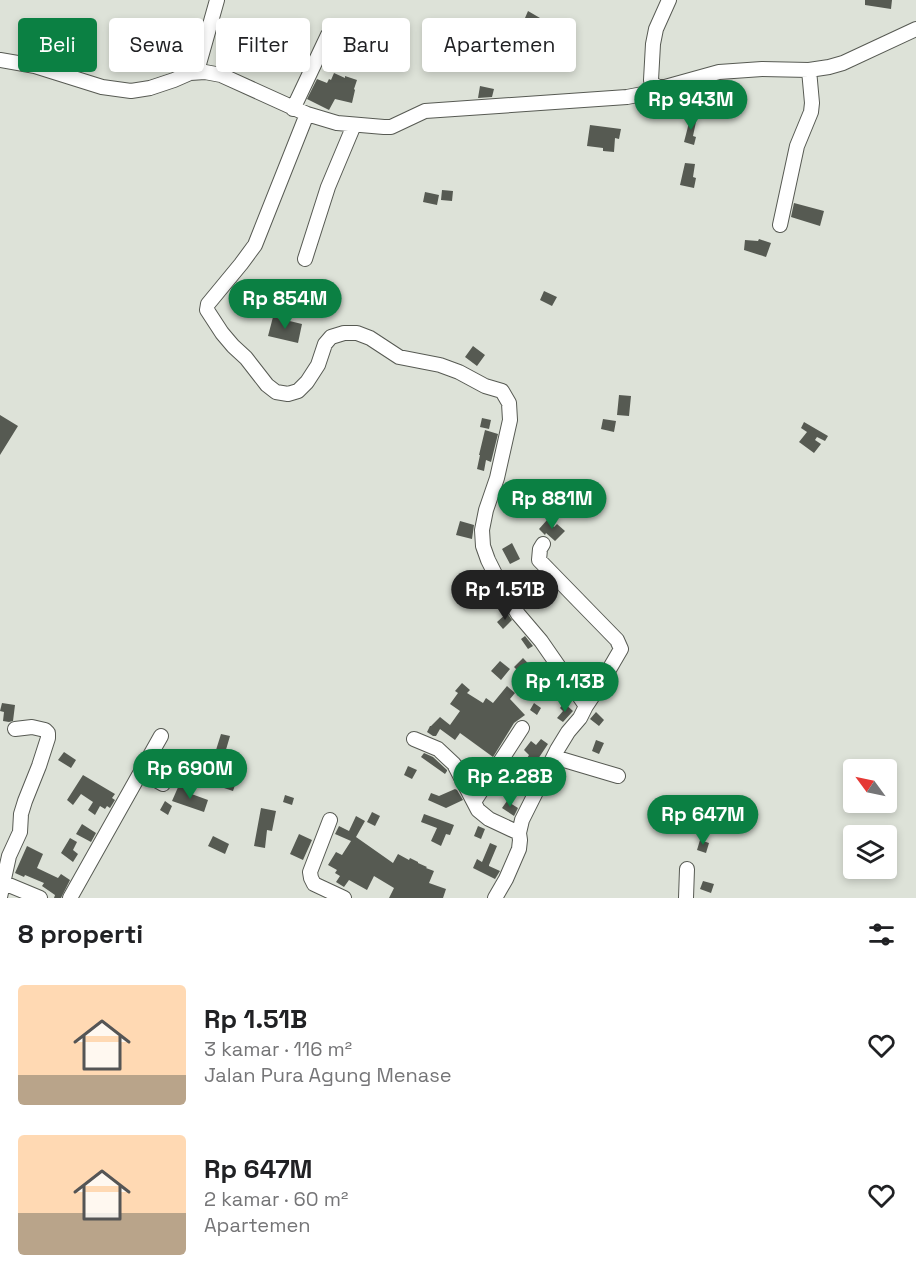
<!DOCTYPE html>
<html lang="id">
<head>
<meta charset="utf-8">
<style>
	body { margin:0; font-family:"Space Grotesk",sans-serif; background:#f6f6f6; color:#202124; height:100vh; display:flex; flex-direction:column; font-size:22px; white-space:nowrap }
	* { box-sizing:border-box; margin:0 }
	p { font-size:20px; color:#757577 }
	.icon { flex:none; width:33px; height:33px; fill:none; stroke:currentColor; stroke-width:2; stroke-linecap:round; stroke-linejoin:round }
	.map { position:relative; height:898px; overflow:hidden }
	.side { display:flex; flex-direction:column; background:#fff; flex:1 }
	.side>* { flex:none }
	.guide { position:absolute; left:18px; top:18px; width:600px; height:54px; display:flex; gap:12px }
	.needle { width:39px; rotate:303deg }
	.tools { position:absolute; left:843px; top:759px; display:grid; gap:12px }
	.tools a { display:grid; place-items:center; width:54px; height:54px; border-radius:6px; background:#fff; box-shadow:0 3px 9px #0003; font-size:30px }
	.price { position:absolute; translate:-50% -51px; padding:0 14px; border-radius:21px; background:#0b8043; color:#fff; font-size:20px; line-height:39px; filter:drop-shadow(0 2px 3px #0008) }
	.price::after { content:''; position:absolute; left:50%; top:36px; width:18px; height:14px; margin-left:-9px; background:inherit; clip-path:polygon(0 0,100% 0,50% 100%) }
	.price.on { background:#222; color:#fff }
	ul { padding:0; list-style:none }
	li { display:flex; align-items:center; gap:18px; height:150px; padding:0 18px }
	li span { display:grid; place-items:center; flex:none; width:168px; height:120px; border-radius:6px; color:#555 }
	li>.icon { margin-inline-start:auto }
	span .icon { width:72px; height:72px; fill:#fffc; stroke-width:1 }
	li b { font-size:26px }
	h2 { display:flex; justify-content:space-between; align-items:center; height:72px; padding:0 18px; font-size:26px }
	.chip { padding:0 21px; border-radius:6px; background:#fff; box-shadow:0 3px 9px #0003; font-size:21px; line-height:54px }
	.chip.on { background:#0b8043; color:#fff }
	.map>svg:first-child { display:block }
</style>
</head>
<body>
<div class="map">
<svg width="916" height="898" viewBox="0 0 916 898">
	<rect width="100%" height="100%" fill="#dde2d8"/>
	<path fill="#565a52" d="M865 0H892L891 9 865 5Z
		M528 11 540 18 537 25 525 18Z
		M549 38 558 41 554 51 546 48Z
		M516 46 525 52 520 60 524 62 520 72 496 62 499 52 510 56Z
		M334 73 345 78V76L357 80 354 89 355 90 352 103 335 99 329 110 307 99 317 79 327 83 329 79 331 80Z
		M480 86 494 89 492 97 478 98Z
		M691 115 697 117 693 136 696 137 694 145 684 142Z
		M590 125 621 129 619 139 615 138 614 152 603 151V148L587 146Z
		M685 163 695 164 693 177 696 178 694 188 680 185Z
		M442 190 453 191 452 201 441 200Z
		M425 192 439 195 437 205 423 202Z
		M794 203 824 211 820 226 791 217Z
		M759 239 771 243 766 257 744 250 745 240 758 241Z
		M281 291 290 293 288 301 279 299Z
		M544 291 557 297 552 306 540 300Z
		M273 317 302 324 298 343 268 336Z
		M473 346 485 355 477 366 465 357Z
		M619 395 631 396 629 416 617 415Z
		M0 415 18 426 0 455Z
		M482 418 491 420 489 429 480 427Z
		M603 419 616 421 614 432 601 429Z
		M804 422 828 436 825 441 817 437 815 440 821 444 814 453 799 442 807 432 801 428Z
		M485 430 498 434 491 462 486 460 484 471 477 469 480 455H479Z
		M547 520 554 527 557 524 565 531 555 541 546 533 545 535 539 529Z
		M460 521 474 525 472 539 456 535Z
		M512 543 520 559 510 564 502 549Z
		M507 613 512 620 503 629 497 622Z
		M525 636 533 646 528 649 521 639Z
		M523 658 539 675 549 668 562 687 558 690 551 679 535 697 525 688 529 682 514 667Z
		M500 661 510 669 501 680 491 671Z
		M462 683 470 690 467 693 483 703 486 698 493 703 507 686 515 693 510 699 525 715 514 723 493 757 460 733 455 740 440 729 436 736H433L427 732 430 726H431L440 717 450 725 460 711 450 704 458 693 455 691Z
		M2 703 15 705 13 721 9 722 3 721 4 712 0 711Z
		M534 703 541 708 537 715 530 710Z
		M564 703 573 711 563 722 557 718 563 711 560 708Z
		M596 712 604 720 599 726 590 719Z
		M221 734 230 736 225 753 216 750Z
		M541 739 548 744 536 762 540 764 526 793 517 787 529 770 522 766 529 755 524 750 531 741 536 745Z
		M596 740 604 743 599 754 592 751Z
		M64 752 76 760 71 768 58 760Z
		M424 753 433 757 447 770V771L445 774 421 757Z
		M408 766 417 770 412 779 404 775Z
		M229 773 238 776 233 791 224 788Z
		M83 775 115 794 112 798 115 800 110 808 107 806 105 809 100 806 95 815 88 810 93 802 81 794 73 805 67 800Z
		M179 785 187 789 186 792 208 800 204 812 172 801Z
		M455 789 457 790 463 800 446 808 428 800 431 793 439 796Z
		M285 795 294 798 292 805 283 802Z
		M165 801 172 806 168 815 160 810Z
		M507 801 518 808 514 816 502 808Z
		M261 808 276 811 272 831 267 830 265 848 254 846Z
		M372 812 380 816 375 826 367 822Z
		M424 814 454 825 450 835 446 834 441 846 431 841 437 828 421 822Z
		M356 816 365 821 356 837 393 863 398 854 409 860 410 858 418 862V863L427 867 426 868 434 871 429 883 446 889 443 898H389L394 888 374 876 367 890 349 880 344 887 336 882 340 876 335 873 337 870 328 865 336 852 342 855 351 841 335 834 339 826 349 831Z
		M82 824 96 833 91 842 76 834Z
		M478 826 485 829 481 839 474 836Z
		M299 834 312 840 303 860 290 854Z
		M213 836 229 844 225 854 208 846Z
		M70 838 77 842 73 850 78 854 73 862 61 853Z
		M700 840 709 843 706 853 697 850Z
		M490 843 497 846 489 865V866L500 871 495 879 473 868 477 859 482 862Z
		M27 846 43 854 37 868 58 878 61 874 70 880 61 898H54L55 895 42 886 44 883 25 875 24 877 15 873Z
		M703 881 714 884 711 893 700 889Z"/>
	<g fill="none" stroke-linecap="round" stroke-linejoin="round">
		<defs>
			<path id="minor" d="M669 0 656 29 653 44 651 80 652 84 659 87H665L719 72 762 69 809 70 829 67 843 63 916 29
				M0 60 35 66 102 87 131 91 150 88 174 80 190 73 205 72 221 75 307 114 337 123 384 127H391L425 111 627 97 648 93 659 87
				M197 71 217 0
				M293 109 328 35
				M307 114 255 245 241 264 208 304 207 310 222 333 233 346 246 358 267 385 276 392 288 394 298 391 307 382 318 365 325 344 331 337 344 333H357L370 338 399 357 440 365 459 372 485 386 502 391 509 403 510 420 497 478 486 510 482 530 483 546 488 560 502 588 518 614 541 641 586 706
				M780 225 797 146 811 112 812 103 809 70
				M305 259 328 187 354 125
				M414 739 438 749 454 764 478 810 489 819 519 833
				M554 757 618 776
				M142 772 163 784
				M474 802 522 728
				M330 820 310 872 311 878 314 884 344 898
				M4 883 40 898
				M0 897 9 856 20 832 21 814 25 801 39 766 48 738V733L45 730 32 727 15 729
				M70 898 161 736
				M495 898 506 879 519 849 520 840 519 833 522 820 557 750 568 732 580 718 586 706 600 685 621 649 617 640 539 560 540 549 543 544
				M686 898 687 869"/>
		</defs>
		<use href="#minor" stroke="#575a53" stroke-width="16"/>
		<use href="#minor" stroke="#fff" stroke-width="14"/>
	</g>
</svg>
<div class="tools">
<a><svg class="needle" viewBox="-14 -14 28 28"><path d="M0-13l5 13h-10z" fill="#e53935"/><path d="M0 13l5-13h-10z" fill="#757577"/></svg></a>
<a><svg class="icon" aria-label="layers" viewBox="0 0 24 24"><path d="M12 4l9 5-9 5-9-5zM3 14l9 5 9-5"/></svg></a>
</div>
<b class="price" style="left:691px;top:131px">Rp 943M</b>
<b class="price" style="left:285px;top:330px">Rp 854M</b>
<b class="price" style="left:552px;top:530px">Rp 881M</b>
<b class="price on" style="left:505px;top:621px">Rp 1.51B</b>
<b class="price" style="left:565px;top:713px">Rp 1.13B</b>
<b class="price" style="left:190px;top:800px">Rp 690M</b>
<b class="price" style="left:510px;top:808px">Rp 2.28B</b>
<b class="price" style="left:703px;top:846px">Rp 647M</b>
<div class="guide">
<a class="chip on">Beli</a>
<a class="chip">Sewa</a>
<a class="chip">Filter</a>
<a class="chip">Baru</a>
<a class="chip">Apartemen</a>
</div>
</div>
<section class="side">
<h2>8 properti<svg class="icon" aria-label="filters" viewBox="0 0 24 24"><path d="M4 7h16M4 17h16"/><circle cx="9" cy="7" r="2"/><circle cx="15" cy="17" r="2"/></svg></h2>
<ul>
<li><span style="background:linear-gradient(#ffd9b3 75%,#b9a48a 0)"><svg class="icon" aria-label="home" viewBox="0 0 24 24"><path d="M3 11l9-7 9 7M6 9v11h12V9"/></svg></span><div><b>Rp 1.51B</b><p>3 kamar · 116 m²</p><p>Jalan Pura Agung Menase</p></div><svg class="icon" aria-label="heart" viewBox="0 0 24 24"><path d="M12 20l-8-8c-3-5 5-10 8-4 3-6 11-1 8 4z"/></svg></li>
<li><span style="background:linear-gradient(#ffd9b3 65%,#b9a48a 0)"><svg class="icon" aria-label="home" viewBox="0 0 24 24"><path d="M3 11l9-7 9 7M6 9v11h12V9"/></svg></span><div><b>Rp 647M</b><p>2 kamar · 60 m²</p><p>Apartemen</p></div><svg class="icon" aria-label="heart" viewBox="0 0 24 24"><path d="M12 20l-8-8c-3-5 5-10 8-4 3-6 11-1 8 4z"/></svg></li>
</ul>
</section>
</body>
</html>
